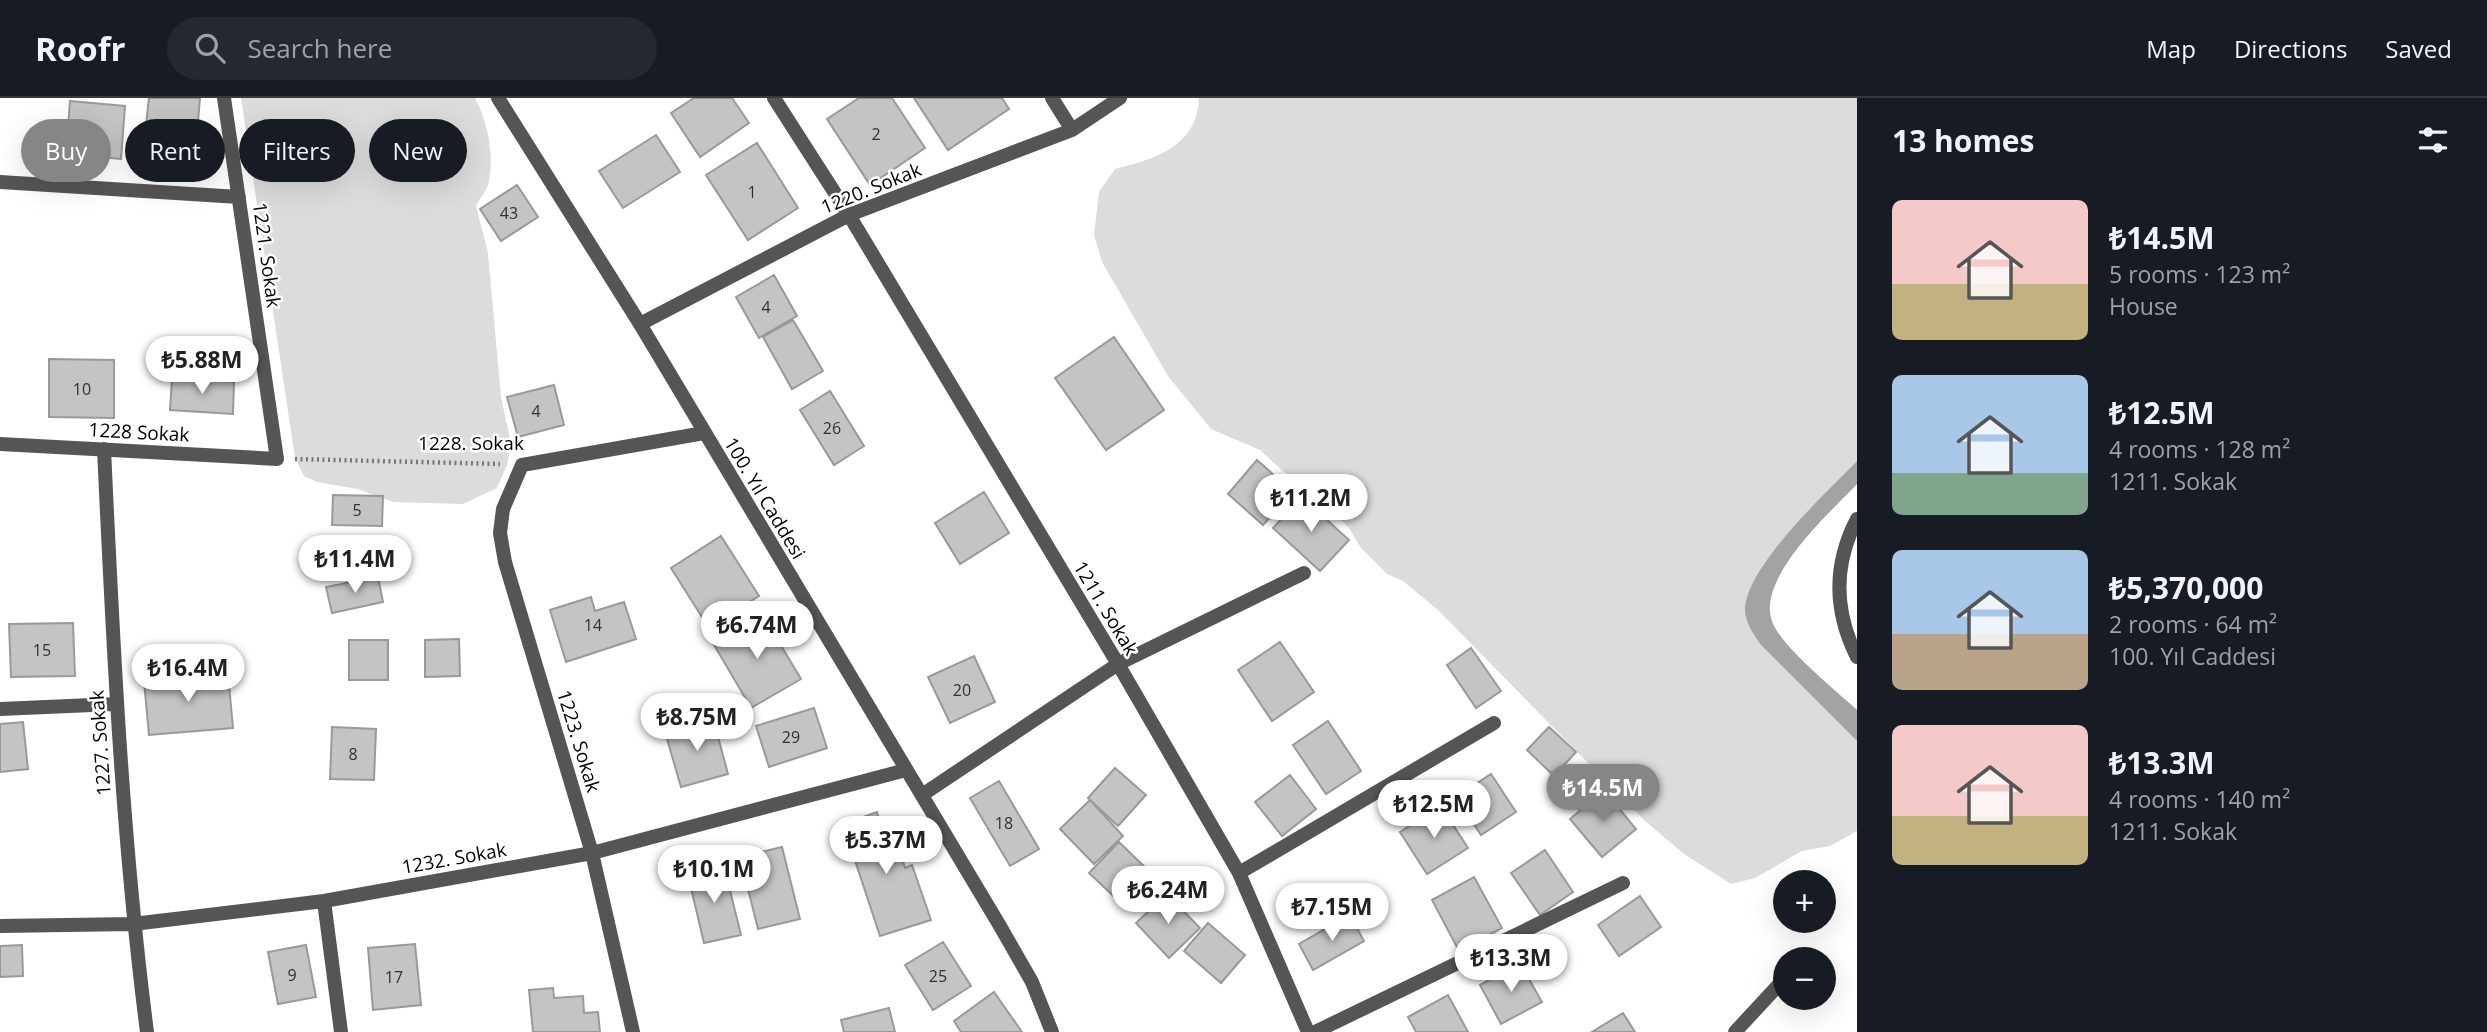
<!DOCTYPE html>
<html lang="en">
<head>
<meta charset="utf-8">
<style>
	body { margin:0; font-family:"Open Sans",sans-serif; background:#242831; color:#f1f3f6; height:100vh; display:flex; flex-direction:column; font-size:26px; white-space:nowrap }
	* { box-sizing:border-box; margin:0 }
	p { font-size:23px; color:#9ea1a6 }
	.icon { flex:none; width:38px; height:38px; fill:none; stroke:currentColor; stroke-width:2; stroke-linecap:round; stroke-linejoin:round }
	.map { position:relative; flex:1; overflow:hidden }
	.drawer { display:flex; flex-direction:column; background:#171b24; width:630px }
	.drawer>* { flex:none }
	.top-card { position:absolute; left:21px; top:21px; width:665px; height:63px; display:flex; gap:14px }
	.tools { position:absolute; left:1773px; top:772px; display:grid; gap:14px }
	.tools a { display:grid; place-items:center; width:63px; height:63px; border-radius:50%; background:#171b24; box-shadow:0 7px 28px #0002; font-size:35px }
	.price { position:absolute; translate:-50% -60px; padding:0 16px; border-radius:24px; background:#fff; color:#222; font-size:23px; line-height:46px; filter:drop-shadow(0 2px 4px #0008) }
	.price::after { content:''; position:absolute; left:50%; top:42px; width:21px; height:16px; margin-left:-10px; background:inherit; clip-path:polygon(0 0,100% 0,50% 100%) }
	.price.on { background:#858687; color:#fff }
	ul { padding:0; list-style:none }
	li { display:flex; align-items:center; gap:21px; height:175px; padding:0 35px }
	li span { display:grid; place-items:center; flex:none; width:196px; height:140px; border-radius:10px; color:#555 }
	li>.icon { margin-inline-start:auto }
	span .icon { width:84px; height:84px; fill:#fffc; stroke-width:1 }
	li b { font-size:30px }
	h2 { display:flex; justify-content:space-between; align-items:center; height:84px; padding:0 35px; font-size:30px }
	.chip { padding:0 24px; border-radius:32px; background:#171b24; box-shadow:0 7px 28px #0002; font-size:24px; line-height:63px }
	.chip.on { background:#858687; color:#fff }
	header { display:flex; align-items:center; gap:42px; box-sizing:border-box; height:98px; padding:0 35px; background:#171b24; border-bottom:2px solid #363941 }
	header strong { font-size:33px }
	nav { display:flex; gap:38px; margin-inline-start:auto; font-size:24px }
	.search { width:490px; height:63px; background:#242831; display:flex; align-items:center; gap:18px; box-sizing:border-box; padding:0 24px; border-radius:38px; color:#9ea1a6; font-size:26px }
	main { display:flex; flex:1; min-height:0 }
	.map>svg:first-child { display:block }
</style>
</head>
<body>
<header>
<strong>Roofr</strong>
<div class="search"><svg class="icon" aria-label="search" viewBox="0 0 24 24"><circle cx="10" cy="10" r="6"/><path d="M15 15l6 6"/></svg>Search here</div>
<nav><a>Map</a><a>Directions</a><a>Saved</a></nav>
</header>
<main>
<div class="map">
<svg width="1857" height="934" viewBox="0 0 1857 934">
	<rect width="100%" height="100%" fill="#fff"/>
	<path fill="#dcdcdc" d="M241 0H475C488 24 494 56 489 83 488 91 480 100 476 108L488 155 501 299 511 346 507 367 497 390 463 406 393 404 357 391 317 384 304 378 295 360Z
		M1199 0H1857V363L1808 413 1762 468 1761 547 1857 643V733L1830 748 1802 753 1755 780 1731 786 1684 756 1645 723 1438 512 1403 483 1387 476 1361 450 1349 430 1324 404 1283 373 1260 352 1211 331 1168 278 1102 164 1094 137 1099 94 1115 71C1155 61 1197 49 1199 0Z"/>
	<path fill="#a3a3a3" d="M1857 363V386C1830 415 1751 484 1774 528 1787 553 1834 591 1857 612V643L1761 547C1754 537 1746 526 1745 513 1744 470 1828 393 1857 363Z"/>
	<path fill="#c4c4c4" stroke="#999" stroke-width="2" d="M149 0H200L195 58 143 53Z
		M694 0H732L749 25 700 59 671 15Z
		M859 0H892L925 50 870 87 827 21Z
		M914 0H1002L1009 11 948 52Z
		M70 3 125 8 121 61 66 56Z
		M656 37 680 74 623 110 599 73Z
		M757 45 798 110 748 142 706 77Z
		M517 87 538 119 501 143 480 111Z
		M774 177 797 218 759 240 736 199Z
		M793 222 823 273 792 291 763 239Z
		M1114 239 1164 312 1106 352 1055 280Z
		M49 261 114 262V320L49 319Z
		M172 280 234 284 233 316 170 312Z
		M554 287 564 327 518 339 507 299Z
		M830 293 864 348 834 367 800 312Z
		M1257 362 1293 394 1263 427 1228 396Z
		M984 394 1009 435 960 466 935 425Z
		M333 397 383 398 382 428 332 427Z
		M1302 399 1349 442 1320 473 1273 430Z
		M721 438 759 498 709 530 671 470Z
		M378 479 383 504 332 515 326 489Z
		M591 499 595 513 624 504 636 541 566 564 550 512Z
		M762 516 801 581 751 610 713 545Z
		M73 525 75 578 11 579 9 526Z
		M459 541 460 578 425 579V542Z
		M349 542H388V582H349Z
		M1280 544 1314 594 1272 623 1238 572Z
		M1471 550 1501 593 1476 610 1447 567Z
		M974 558 995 604 950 625 928 579Z
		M228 576 233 630 149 637 144 583Z
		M814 610 827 650 769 669 756 628Z
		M713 620 728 676 681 689 665 634Z
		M1328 623 1361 673 1326 696 1293 647Z
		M23 624 28 671 0 674V626Z
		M332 629 376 631 374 682 330 681Z
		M1549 629 1576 654 1554 678 1527 652Z
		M1115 670 1146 697 1118 728 1088 700Z
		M1491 676 1516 714 1481 737 1456 699Z
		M1290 677 1316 711 1282 738 1255 704Z
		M999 683 1039 751 1010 768 970 700Z
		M1604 692 1636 731 1602 759 1570 721Z
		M1090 702 1123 738 1094 766 1060 731Z
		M1441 708 1468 750 1427 776 1400 734Z
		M877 714 883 732 892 729 905 770 912 767 931 822 880 838 843 726Z
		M1119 744 1152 776 1123 807 1089 775Z
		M782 749 800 821 758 831 740 759Z
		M1545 752 1573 794 1540 817 1511 775Z
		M724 768 741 837 704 845 688 777Z
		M1474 779 1502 830 1459 853 1432 802Z
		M1167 796 1200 830 1169 860 1136 825Z
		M1640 798 1661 829 1619 858 1598 827Z
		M1350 817 1364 843 1313 872 1299 846Z
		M1208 825 1245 857 1221 885 1184 853Z
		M943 844 971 888 933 912 905 867Z
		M415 846 421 907 373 912 368 850Z
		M22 847 23 878 0 879V848Z
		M306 847 316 899 278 906 268 854Z
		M1520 865 1542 904 1501 926 1480 887Z
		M553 890 554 900 583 898 584 915 598 914 600 934H533L529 892Z
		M994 894 1022 934H961L954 923Z
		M1448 897 1468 934H1416L1408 919Z
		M889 910 895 934H844L841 922Z
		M1623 915 1635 934H1592Z"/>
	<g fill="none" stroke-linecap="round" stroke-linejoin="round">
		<path stroke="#777" stroke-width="4.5" stroke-dasharray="2 3.5" stroke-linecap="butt" d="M295 361 500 366"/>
		<path stroke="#555" stroke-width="14" d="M774 0 849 117 1118 566 1239 775 1308 934
			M1052 0 1072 32
			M0 84 239 99
			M640 226 849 117 1072 32 1120 0
			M0 346 277 361 224 0
			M104 351C113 546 122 740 147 934
			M1857 421C1833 467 1834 513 1857 559
			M0 611 115 606
			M922 697 1118 566 1304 475
			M1239 775 1494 625
			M324 803 341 934
			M0 828 133 826 324 803 592 755 906 672
			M633 934 592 755 505 464 500 435 503 411 522 367 704 335
			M1315 934 1623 785
			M1735 934 1785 880"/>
		<path stroke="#555" stroke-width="14" d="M498 0 640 226 1000 828 1032 884 1052 934"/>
	</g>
	<g text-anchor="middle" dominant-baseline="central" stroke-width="5" stroke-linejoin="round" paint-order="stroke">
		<g font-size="16" fill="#313131">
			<text x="876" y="36">2</text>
			<text x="752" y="94">1</text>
			<text x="509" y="115">43</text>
			<text x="766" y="209">4</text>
			<text x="82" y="291">10</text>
			<text x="536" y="313">4</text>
			<text x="832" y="330">26</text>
			<text x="357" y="412">5</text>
			<text x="593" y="527">14</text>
			<text x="42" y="552">15</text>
			<text x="962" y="592">20</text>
			<text x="791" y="639">29</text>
			<text x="353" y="656">8</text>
			<text x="1004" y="725">18</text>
			<text x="292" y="877">9</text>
			<text x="938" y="878">25</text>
			<text x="394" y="879">17</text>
		</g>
		<g font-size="19" fill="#000" stroke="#fff">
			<text transform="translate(871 90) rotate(-22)">1220. Sokak</text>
			<text transform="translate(267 157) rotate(82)">1221. Sokak</text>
			<text transform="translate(139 334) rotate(3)">1228 Sokak</text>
			<text x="471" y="345">1228. Sokak</text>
			<text transform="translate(765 400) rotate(59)">100. Yıl Caddesi</text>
			<text transform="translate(1106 510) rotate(59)">1211. Sokak</text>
			<text transform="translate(579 643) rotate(73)">1223. Sokak</text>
			<text transform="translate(100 645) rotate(-94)">1227. Sokak</text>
			<text transform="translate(454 760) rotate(-10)">1232. Sokak</text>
		</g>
	</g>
</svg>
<div class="tools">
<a>+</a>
<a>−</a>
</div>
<b class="price" style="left:202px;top:298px">₺5.88M</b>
<b class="price" style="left:1311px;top:436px">₺11.2M</b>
<b class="price" style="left:355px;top:497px">₺11.4M</b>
<b class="price" style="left:757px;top:563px">₺6.74M</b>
<b class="price" style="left:188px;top:606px">₺16.4M</b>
<b class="price" style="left:697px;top:655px">₺8.75M</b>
<b class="price on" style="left:1603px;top:726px">₺14.5M</b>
<b class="price" style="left:1434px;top:742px">₺12.5M</b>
<b class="price" style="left:886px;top:778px">₺5.37M</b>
<b class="price" style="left:714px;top:807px">₺10.1M</b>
<b class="price" style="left:1168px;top:828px">₺6.24M</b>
<b class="price" style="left:1332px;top:845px">₺7.15M</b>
<b class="price" style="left:1511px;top:896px">₺13.3M</b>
<div class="top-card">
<a class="chip on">Buy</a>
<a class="chip">Rent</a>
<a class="chip">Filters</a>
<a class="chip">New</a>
</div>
</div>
<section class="drawer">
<h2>13 homes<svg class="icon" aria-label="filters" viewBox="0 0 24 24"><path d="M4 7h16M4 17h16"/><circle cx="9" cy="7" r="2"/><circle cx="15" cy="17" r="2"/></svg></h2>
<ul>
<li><span style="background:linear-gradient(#f6c9c9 60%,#c2b280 0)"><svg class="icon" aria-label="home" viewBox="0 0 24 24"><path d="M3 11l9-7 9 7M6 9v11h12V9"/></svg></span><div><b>₺14.5M</b><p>5 rooms · 123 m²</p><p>House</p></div></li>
<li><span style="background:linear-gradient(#a9c7e8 70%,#7fa58c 0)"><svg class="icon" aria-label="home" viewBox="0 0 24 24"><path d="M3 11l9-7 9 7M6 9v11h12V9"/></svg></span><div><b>₺12.5M</b><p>4 rooms · 128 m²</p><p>1211. Sokak</p></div></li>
<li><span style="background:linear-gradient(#a9c7e8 60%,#b9a48a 0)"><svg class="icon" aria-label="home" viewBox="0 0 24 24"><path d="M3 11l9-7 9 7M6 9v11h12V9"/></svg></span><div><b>₺5,370,000</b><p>2 rooms · 64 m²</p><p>100. Yıl Caddesi</p></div></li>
<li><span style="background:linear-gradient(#f6c9c9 65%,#c2b280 0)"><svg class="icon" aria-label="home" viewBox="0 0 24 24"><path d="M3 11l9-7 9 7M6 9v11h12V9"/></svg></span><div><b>₺13.3M</b><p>4 rooms · 140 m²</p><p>1211. Sokak</p></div></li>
</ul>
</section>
</main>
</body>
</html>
